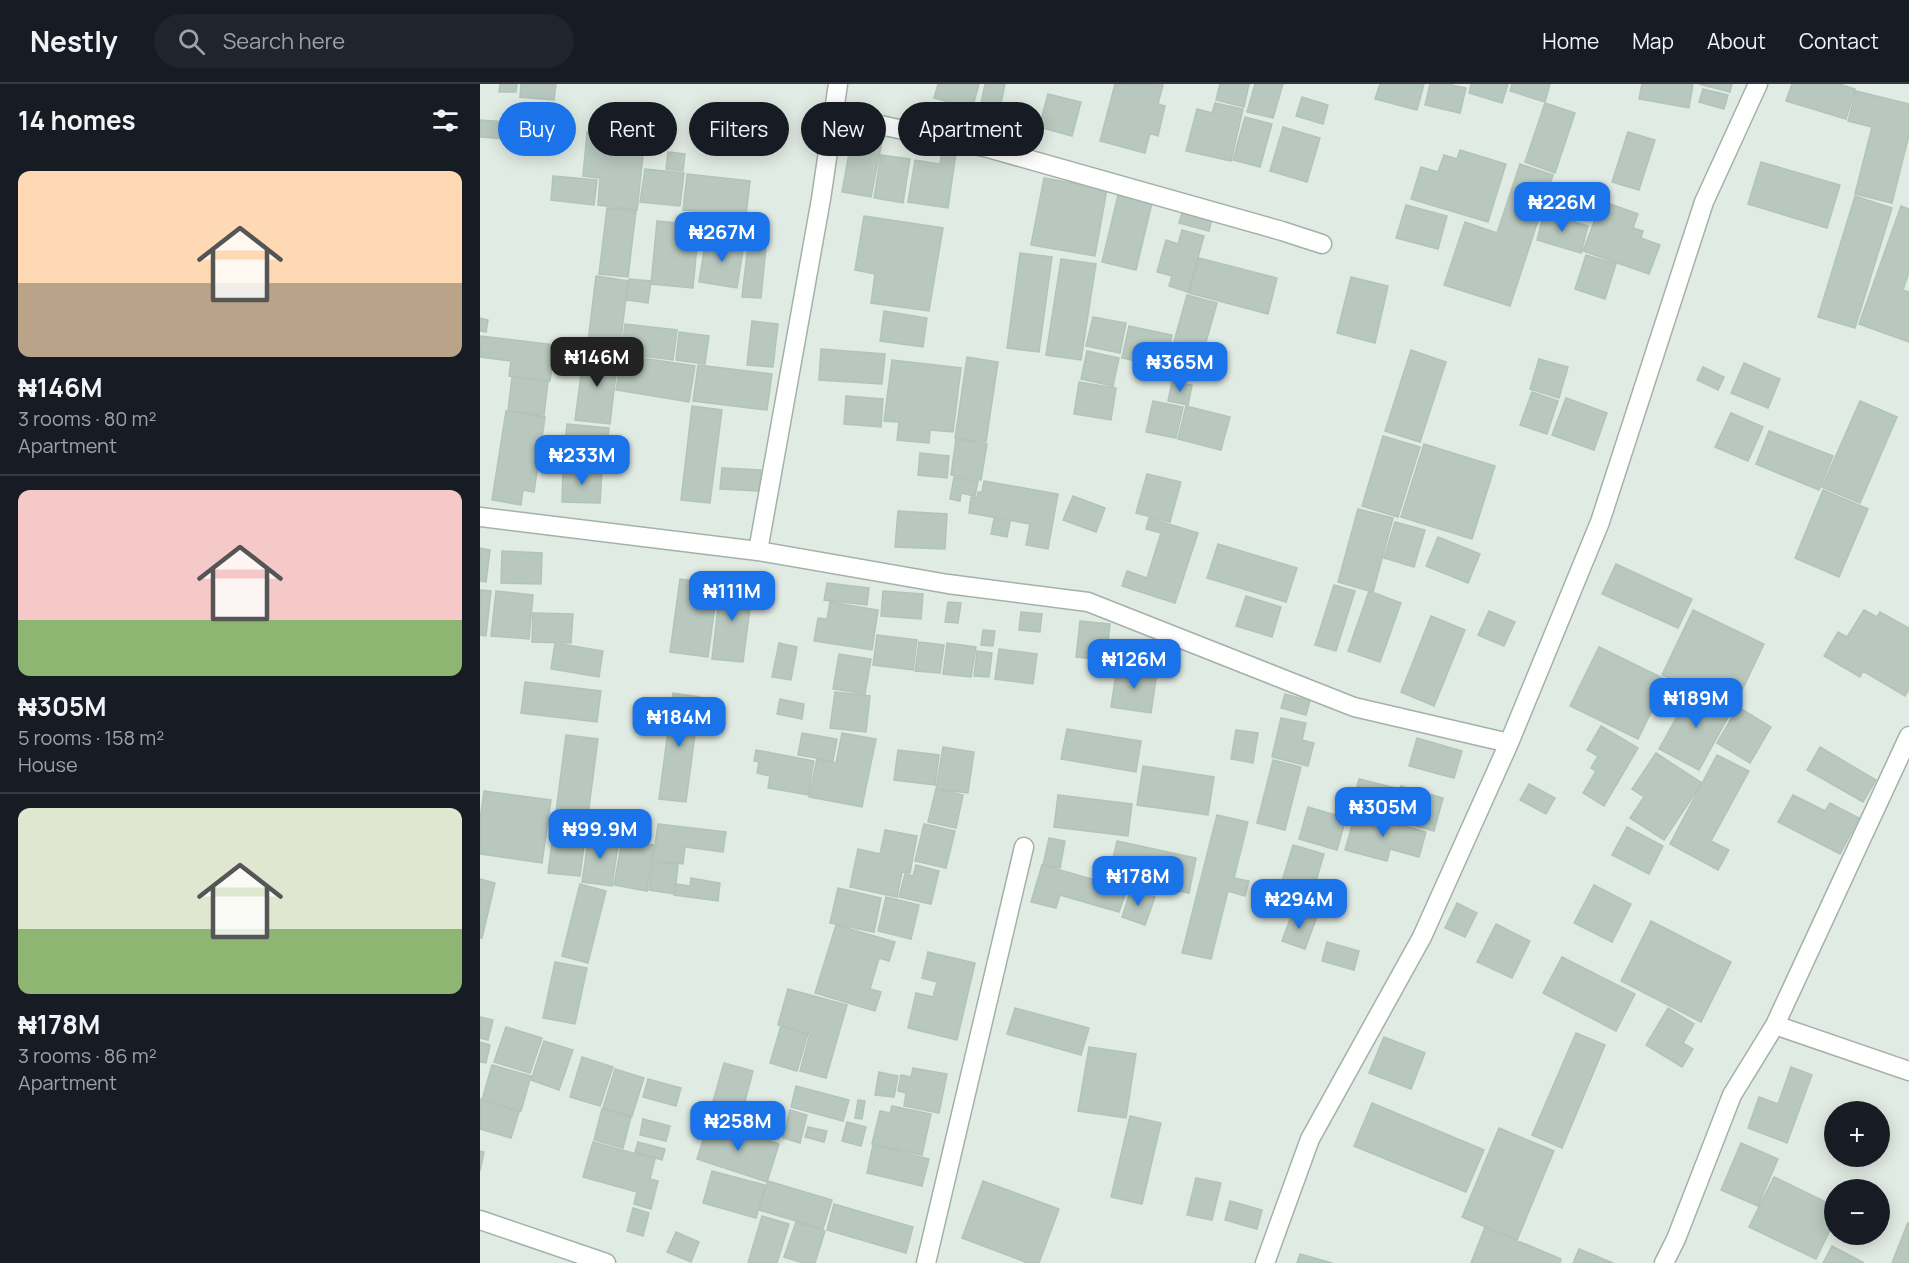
<!DOCTYPE html>
<html lang="en">
<head>
<meta charset="utf-8">
<style>
	body { margin:0; font-family:Manrope,sans-serif; background:#20242c; color:#f1f3f6; height:100vh; display:flex; flex-direction:column; font-size:22px; white-space:nowrap }
	* { box-sizing:border-box; margin:0 }
	p { font-size:20px; color:#9ea1a6 }
	.icon { flex:none; width:33px; height:33px; fill:none; stroke:currentColor; stroke-width:2; stroke-linecap:round; stroke-linejoin:round }
	.map { position:relative; flex:1; overflow:hidden }
	.details { display:flex; flex-direction:column; background:#171b24; width:480px }
	.details>* { flex:none }
	.banner { position:absolute; left:18px; top:18px; width:570px; height:54px; display:flex; gap:12px }
	.controls { position:absolute; left:1344px; top:1017px; display:grid; gap:12px }
	.controls a { display:grid; place-items:center; width:66px; height:66px; border-radius:50%; background:#171b24; box-shadow:0 3px 15px #0003; font-size:30px }
	.price { position:absolute; translate:-50% -51px; padding:0 14px; border-radius:12px; background:#1a73e8; color:#fff; font-size:20px; line-height:39px; filter:drop-shadow(0 2px 3px #0008) }
	.price::after { content:''; position:absolute; left:50%; top:36px; width:18px; height:14px; margin-left:-9px; background:inherit; clip-path:polygon(0 0,100% 0,50% 100%) }
	.price.active { background:#222; color:#fff }
	ul { padding:0; list-style:none }
	li { display:grid; align-content:center; gap:12px; height:318px; padding:0 18px }
	li+li { border-top:2px solid #363941 }
	li span { display:grid; place-items:center; height:186px; border-radius:12px; color:#555 }
	li>.icon { margin-inline-start:auto }
	span .icon { width:108px; height:108px; fill:#fffc; stroke-width:1 }
	li b { font-size:26px }
	h2 { display:flex; justify-content:space-between; align-items:center; height:72px; padding:0 18px; font-size:26px }
	.pill { padding:0 21px; border-radius:27px; background:#171b24; box-shadow:0 3px 15px #0003; font-size:21px; line-height:54px }
	.pill.active { background:#1a73e8; color:#fff }
	header { display:flex; align-items:center; gap:36px; box-sizing:border-box; height:84px; padding:0 30px; background:#171b24; border-bottom:2px solid #363941 }
	header strong { font-size:28px }
	nav { display:flex; gap:33px; margin-inline-start:auto; font-size:21px }
	.search { width:420px; height:54px; background:#20242c; display:flex; align-items:center; gap:15px; box-sizing:border-box; padding:0 21px; border-radius:33px; color:#9ea1a6; font-size:22px }
	main { display:flex; flex:1; min-height:0 }
	.map>svg:first-child { display:block }
</style>
</head>
<body>
<header>
<strong>Nestly</strong>
<div class="search"><svg class="icon" aria-label="search" viewBox="0 0 24 24"><circle cx="10" cy="10" r="6"/><path d="M15 15l6 6"/></svg>Search here</div>
<nav><a>Home</a><a>Map</a><a>About</a><a>Contact</a></nav>
</header>
<main>
<section class="details">
<h2>14 homes<svg class="icon" aria-label="filters" viewBox="0 0 24 24"><path d="M4 7h16M4 17h16"/><circle cx="9" cy="7" r="2"/><circle cx="15" cy="17" r="2"/></svg></h2>
<ul>
<li><span style="background:linear-gradient(#ffd9b3 60%,#b9a48a 0)"><svg class="icon" aria-label="home" viewBox="0 0 24 24"><path d="M3 11l9-7 9 7M6 9v11h12V9"/></svg></span><div><b>₦146M</b><p>3 rooms · 80 m²</p><p>Apartment</p></div></li>
<li><span style="background:linear-gradient(#f6c9c9 70%,#8fb573 0)"><svg class="icon" aria-label="home" viewBox="0 0 24 24"><path d="M3 11l9-7 9 7M6 9v11h12V9"/></svg></span><div><b>₦305M</b><p>5 rooms · 158 m²</p><p>House</p></div></li>
<li><span style="background:linear-gradient(#dfe7d0 65%,#8fb573 0)"><svg class="icon" aria-label="home" viewBox="0 0 24 24"><path d="M3 11l9-7 9 7M6 9v11h12V9"/></svg></span><div><b>₦178M</b><p>3 rooms · 86 m²</p><p>Apartment</p></div></li>
</ul>
</section>
<div class="map">
<svg width="1429" height="1179" viewBox="0 0 1429 1179">
	<rect width="100%" height="100%" fill="#e0ebe3"/>
	<path fill="#b8c8be" stroke="#b2c4b8" stroke-width="1.5" d="M20 0H37L36 8H19Z
		M41 0H76L74 16 40 13Z
		M458 0H499L492 25 454 14Z
		M505 0H525L519 29 500 25Z
		M635 0 683 1 678 20 685 22 678 52 670 49 665 69 620 57Z
		M740 0H769L764 23 736 16Z
		M775 0H803L793 34 767 28Z
		M900 0H944L937 26 895 15Z
		M950 0H968L986 4 980 29 945 21Z
		M991 0H1028L1022 19 989 9Z
		M1032 0H1070L1065 18 1030 7Z
		M1162 0H1213L1209 24 1159 15Z
		M1219 0H1252L1250 8Z
		M1312 0H1359L1375 5 1366 35 1306 17Z
		M1223 5 1248 11 1244 25 1219 18Z
		M1376 7 1429 20V51L1412 119 1375 110 1392 43 1368 37Z
		M568 10 601 18 592 52 559 43Z
		M822 13 848 21 843 40 816 32Z
		M735 19 763 25 751 77 706 67 717 25 732 29Z
		M1065 19 1095 29 1075 89 1045 78Z
		M765 33 792 40 780 83 753 76Z
		M0 36 28 38 26 55 0 53Z
		M32 37 64 42 60 64 29 59Z
		M374 42 404 48 391 113 362 108Z
		M803 43 840 54 827 98 790 87Z
		M107 48 165 54 157 126 118 121 120 94 103 92Z
		M1148 48 1175 56 1159 106 1132 98Z
		M980 66 1026 80 1008 138 931 115 941 83 958 88 964 71 977 75Z
		M462 67 476 69 468 124 428 118 435 76 460 80Z
		M188 68 205 70 203 87 186 85Z
		M401 71 430 75 423 119 394 114Z
		M1281 78 1360 101 1347 144 1268 120Z
		M1040 80 1073 91 1030 222 964 201 985 138 1017 149Z
		M165 85 204 89 200 122 160 118Z
		M207 90 270 97 266 132 203 126Z
		M73 92 117 96 114 121 71 116Z
		M564 94 627 105 615 172 551 161Z
		M638 111 672 119 656 186 622 178Z
		M1375 112 1412 124 1375 244 1338 233Z
		M1122 117 1158 130 1153 144 1163 147 1161 154 1180 161 1169 190 1103 167Z
		M926 121 967 132 958 165 916 154Z
		M704 122 733 130 729 147 699 139Z
		M1421 122 1429 125V188L1423 206 1429 208V258L1379 240Z
		M127 124 156 127 148 193 119 190Z
		M1064 129 1108 142 1101 169 1057 156Z
		M384 132 463 144 449 227 391 219 395 190 375 186Z
		M177 137 219 141 213 204 171 200Z
		M702 146 724 152 708 208 689 202 692 192 677 188 686 156 698 160Z
		M226 154 264 160 257 204 219 198Z
		M268 161 286 163 281 214 262 213Z
		M540 169 572 173 559 268 527 264Z
		M1106 171 1136 180 1125 215 1095 205Z
		M719 174 797 194 788 230 709 209Z
		M581 175 616 180 601 276 566 271Z
		M116 192 148 197 139 271 107 266Z
		M871 193 908 202 895 259 857 249Z
		M149 195 171 197 168 219 147 216Z
		M707 211 737 219 716 294 686 286Z
		M404 227 447 234 443 263 400 257Z
		M613 233 646 239 640 269 606 262Z
		M0 234 8 236 6 248 0 247Z
		M272 237 298 240 293 283 267 281Z
		M145 240 197 246 193 276 141 269Z
		M649 242 692 251 685 283 642 274Z
		M199 248 229 252 225 280 196 276Z
		M0 252 75 261 70 297 29 292 31 277 0 273Z
		M341 265 405 270 402 300 339 296Z
		M931 266 966 278 940 358 905 347Z
		M607 267 639 274 633 302 601 295Z
		M104 268 138 273 130 340 95 336Z
		M142 271 215 282 209 318 136 306Z
		M487 273 518 278 506 358 475 354Z
		M1059 275 1088 283 1079 314 1050 305Z
		M412 276 481 284 473 348 450 346 449 359 417 356 419 338 404 337Z
		M1264 279 1300 295 1288 324 1251 309Z
		M218 281 292 290 287 326 213 317Z
		M1223 283 1244 293 1238 306 1217 296Z
		M32 293 68 298 64 331 28 327Z
		M599 298 636 304 631 336 594 330Z
		M692 298 712 301 708 321 688 317Z
		M1052 308 1078 317 1067 350 1040 341Z
		M366 312 403 315 401 343 364 340Z
		M1086 314 1127 329 1114 366 1072 351Z
		M673 317 703 323 696 354 666 348Z
		M1380 317 1417 333 1380 419 1342 403Z
		M212 322 242 326 230 419 201 416Z
		M706 322 750 333 741 366 698 355Z
		M26 327 65 333 54 408 43 406 41 421 12 416Z
		M1251 329 1283 343 1268 377 1235 363Z
		M87 340 129 344 126 371 84 367Z
		M1289 347 1353 372 1339 406 1276 380Z
		M903 352 940 363 918 433 882 422Z
		M476 355 507 360 501 396 471 391Z
		M944 360 1015 382 992 455 921 433Z
		M440 369 469 372 467 394 438 391Z
		M242 384 281 386 279 407 240 405Z
		M83 386 122 387 120 419 82 418Z
		M667 390 701 398 690 438 656 429Z
		M474 393 498 397 495 412 481 409 480 417 470 415Z
		M504 397 578 410 568 465 546 461 550 440 489 429 491 413 497 414 498 408H502Z
		M1343 406 1388 425 1359 493 1315 474Z
		M593 412 625 424 616 448 583 436Z
		M878 425 913 434 893 508 858 498Z
		M418 427 467 430 465 465 415 463Z
		M669 434 718 449 695 519 642 502 647 487 667 494 681 449 666 445Z
		M514 435 530 438 527 453 511 450Z
		M915 438 945 446 934 483 904 474Z
		M958 453 1000 470 988 499 946 482Z
		M738 460 817 484 806 518 727 494Z
		M0 464 10 466 6 498 0 497Z
		M22 467 62 469 61 500 21 499Z
		M1136 480 1212 515 1198 544 1122 510Z
		M200 495 238 500 228 573 190 568Z
		M241 497 273 501 263 578 232 575Z
		M347 499 389 504 387 521 344 516Z
		M854 501 875 507 856 567 835 561Z
		M0 506 11 507 6 552 0 551Z
		M16 507 53 511 49 555 11 552Z
		M403 507 443 510 441 535 401 532Z
		M889 507 921 519 900 578 868 567Z
		M766 512 801 523 792 553 756 542Z
		M350 518 398 526 392 566 334 557 338 534 347 535Z
		M468 518 481 519 478 539 465 538Z
		M1213 526 1284 560 1253 625 1182 591Z
		M1384 526 1397 533 1400 528 1429 544V605L1425 612 1383 587 1380 593 1344 572 1358 548 1367 553Z
		M1009 527 1035 538 1024 562 998 551Z
		M541 528 562 530 560 548 539 546Z
		M53 529 93 530 91 559 52 558Z
		M951 532 985 546 954 622 921 608Z
		M600 537 630 540 626 576 596 573Z
		M503 546 515 547 513 562 501 561Z
		M397 551 437 556 433 586 393 581Z
		M439 558 464 561 460 589 435 587Z
		M75 559 123 567 119 593 71 585Z
		M299 559 317 563 311 596 292 593Z
		M467 559 496 563 491 593 463 590Z
		M1119 563 1187 596 1158 655 1090 622Z
		M519 565 557 570 553 600 515 595Z
		M497 567 512 569 509 593 494 592Z
		M359 570 391 575 385 610 353 605Z
		M637 582 677 588 671 629 631 623Z
		M45 598 121 607 117 638 41 629Z
		M1213 604 1252 626 1219 686 1179 665Z
		M355 608 390 612 386 648 350 644Z
		M193 609 220 613 206 718 179 715Z
		M805 610 830 617 826 631 801 624Z
		M300 615 324 620 322 635 297 630Z
		M1258 623 1291 643 1270 679 1237 659Z
		M801 634 826 639 822 656 834 659 828 682 792 673Z
		M1121 642 1158 664 1124 722 1103 709 1116 687 1111 684 1118 672 1107 666Z
		M587 645 661 657 656 688 581 675Z
		M756 646 778 649 773 679 751 675Z
		M322 649 357 655 353 677 318 671Z
		M362 649 396 655 382 723 329 713 337 675 356 679Z
		M86 651 118 655 100 792 68 789Z
		M937 654 982 667 974 694 929 682Z
		M463 663 494 668 488 709 456 705Z
		M1340 663 1396 696 1383 718 1327 686Z
		M276 666 334 677 328 711 288 704 290 692 277 689 279 678 274 677Z
		M418 666 459 671 455 701 414 696Z
		M1176 669 1222 699 1184 756 1150 734 1164 713 1152 705Z
		M1237 671 1269 687 1231 757 1249 766 1238 786 1190 760Z
		M793 676 821 683 805 746 777 739Z
		M663 682 734 693 728 731 657 721Z
		M879 695 916 704 909 734 871 724Z
		M1049 700 1075 714 1066 730 1040 716Z
		M921 702 963 714 954 747 911 735Z
		M456 705 483 711 476 744 448 738Z
		M4 707 71 716 62 779 0 770V736Z
		M578 711 652 720 648 752 574 743Z
		M1313 711 1345 727 1350 719 1379 734 1360 770 1298 738Z
		M828 723 866 734 857 766 819 755Z
		M876 728 946 748 939 773 910 765 907 777 865 766Z
		M737 731 768 738 754 794 769 797 765 812 748 807 731 875 702 869Z
		M178 740 246 748 243 768 205 763 203 780 173 776Z
		M444 740 475 747 466 784 435 777Z
		M1147 743 1183 762 1169 790 1132 771Z
		M405 746 437 752 430 789 422 788 417 813 370 803 378 765 400 770Z
		M109 750 139 754 132 802 102 798Z
		M569 754 585 757 580 784 563 781Z
		M142 756 174 761 167 807 134 801Z
		M637 757 716 774 709 809 645 795 648 778 633 774Z
		M813 761 844 770 826 830 795 820Z
		M173 778 198 780 195 810 169 806Z
		M436 781 459 787 451 820 419 813 425 790 433 792Z
		M562 781 647 805 639 828 580 811 576 824 551 818Z
		M211 794 240 799 238 817 194 811 196 800 210 802Z
		M0 795 15 799 2 854H0Z
		M100 800 126 807 108 879 82 872Z
		M1114 801 1151 820 1132 858 1094 839Z
		M358 804 401 814 394 848 350 839Z
		M651 805 675 813 665 841 642 833Z
		M406 813 439 821 431 855 398 847Z
		M977 819 997 829 985 853 965 844Z
		M813 827 826 830 836 835 825 865 802 857Z
		M1171 837 1251 878 1221 938 1141 897Z
		M1016 840 1050 857 1032 894 997 878Z
		M356 841 415 858 409 877 399 874 390 905 401 908 395 927 335 909Z
		M847 858 879 867 874 886 842 877Z
		M448 868 495 879 477 956 428 944 436 909 453 913 457 898 442 894Z
		M1082 873 1155 910 1136 947 1063 909Z
		M75 878 107 884 95 940 63 934Z
		M308 905 367 921 346 994 320 987 330 950 298 941Z
		M535 924 609 944 601 971 527 950Z
		M1188 924 1214 940 1203 959 1213 965 1202 983 1166 961Z
		M0 933 13 936 8 956 0 954Z
		M301 942 328 950 317 987 290 979Z
		M26 943 62 954 50 989 14 978Z
		M1096 949 1125 961 1082 1064 1052 1051Z
		M904 953 945 969 931 1005 889 989Z
		M64 957 93 966 79 1006 51 996Z
		M0 958 10 961 6 979 0 978Z
		M609 963 656 970 646 1034 598 1027Z
		M102 973 133 983 120 1022 90 1013Z
		M244 979 273 987 258 1043 228 1035Z
		M12 981 51 992 41 1027 2 1016Z
		M1311 983 1332 991 1307 1059 1268 1044 1279 1013 1298 1020Z
		M433 984 467 990 459 1029 424 1022 426 1009 418 1007 421 991 431 993Z
		M135 985 164 994 152 1032 123 1024Z
		M399 988 418 992 414 1013 395 1011Z
		M168 995 201 1004 196 1022 163 1013Z
		M316 1002 369 1016 363 1037 311 1023Z
		M0 1015 39 1028 31 1054 0 1045Z
		M378 1016 385 1017 382 1035 375 1034Z
		M892 1019 1004 1066 986 1108 874 1062Z
		M412 1022 451 1030 442 1071 392 1060 400 1027 410 1029Z
		M122 1025 151 1033 143 1064 114 1056Z
		M310 1026 327 1031 320 1059 303 1054Z
		M650 1032 681 1039 662 1120 631 1113Z
		M163 1035 190 1042 186 1057 160 1051Z
		M229 1037 299 1060 287 1098 217 1075Z
		M367 1038 386 1043 381 1062 362 1057Z
		M328 1043 347 1047 344 1058 325 1053Z
		M1019 1044 1074 1067 1037 1156 982 1133Z
		M113 1058 175 1075 170 1095 178 1097 171 1125 154 1120 157 1108 103 1093Z
		M158 1058 185 1065 182 1076 155 1068Z
		M1261 1059 1298 1075 1278 1122 1241 1106Z
		M393 1061 449 1075 442 1102 387 1089Z
		M0 1067 4 1068 0 1087Z
		M232 1087 285 1101 276 1134 223 1119Z
		M1294 1093 1354 1122V1138L1336 1175 1269 1143Z
		M716 1094 741 1099 732 1136 707 1131Z
		M288 1097 352 1116 343 1145 279 1126Z
		M503 1097 579 1125 559 1179H548L482 1154Z
		M750 1117 782 1126 777 1145 745 1136Z
		M354 1120 433 1143 426 1169 347 1146Z
		M153 1124 169 1129 163 1152 147 1147Z
		M282 1132 309 1140 297 1179H268Z
		M316 1138 345 1147 335 1179H323L304 1173Z
		M1428 1138 1429 1179H1412Z
		M1005 1143 1081 1175 1080 1179H991Z
		M196 1148 219 1158 211 1178 187 1168Z
		M1352 1162 1384 1179H1343Z
		M1099 1165 1133 1179H1093Z
		M820 1170 852 1179H817Z"/>
	<g fill="none" stroke-linecap="round" stroke-linejoin="round">
		<defs>
			<path id="minor" d="M353 31 508 64 802 147 842 160
				M0 433 278 467 468 500 608 518 874 623 1029 659
				M278 467 341 115 358 0
				M1295 941 1429 987
				M0 1136 126 1179
				M446 1179 544 763
				M785 1179 830 1055 942 853 1029 659 1120 438 1224 118 1278 0
				M1184 1179 1196 1155 1252 1011 1295 941 1429 652"/>
		</defs>
		<use href="#minor" stroke="#a3b2a9" stroke-width="21"/>
		<use href="#minor" stroke="#fff" stroke-width="18"/>
	</g>
</svg>
<div class="controls">
<a>+</a>
<a>−</a>
</div>
<b class="price" style="left:1082px;top:149px">₦226M</b>
<b class="price" style="left:242px;top:179px">₦267M</b>
<b class="price active" style="left:117px;top:304px">₦146M</b>
<b class="price" style="left:700px;top:309px">₦365M</b>
<b class="price" style="left:102px;top:402px">₦233M</b>
<b class="price" style="left:252px;top:538px">₦111M</b>
<b class="price" style="left:654px;top:606px">₦126M</b>
<b class="price" style="left:1216px;top:645px">₦189M</b>
<b class="price" style="left:199px;top:664px">₦184M</b>
<b class="price" style="left:903px;top:754px">₦305M</b>
<b class="price" style="left:120px;top:776px">₦99.9M</b>
<b class="price" style="left:658px;top:823px">₦178M</b>
<b class="price" style="left:819px;top:846px">₦294M</b>
<b class="price" style="left:258px;top:1068px">₦258M</b>
<div class="banner">
<a class="pill active">Buy</a>
<a class="pill">Rent</a>
<a class="pill">Filters</a>
<a class="pill">New</a>
<a class="pill">Apartment</a>
</div>
</div>
</main>
</body>
</html>
